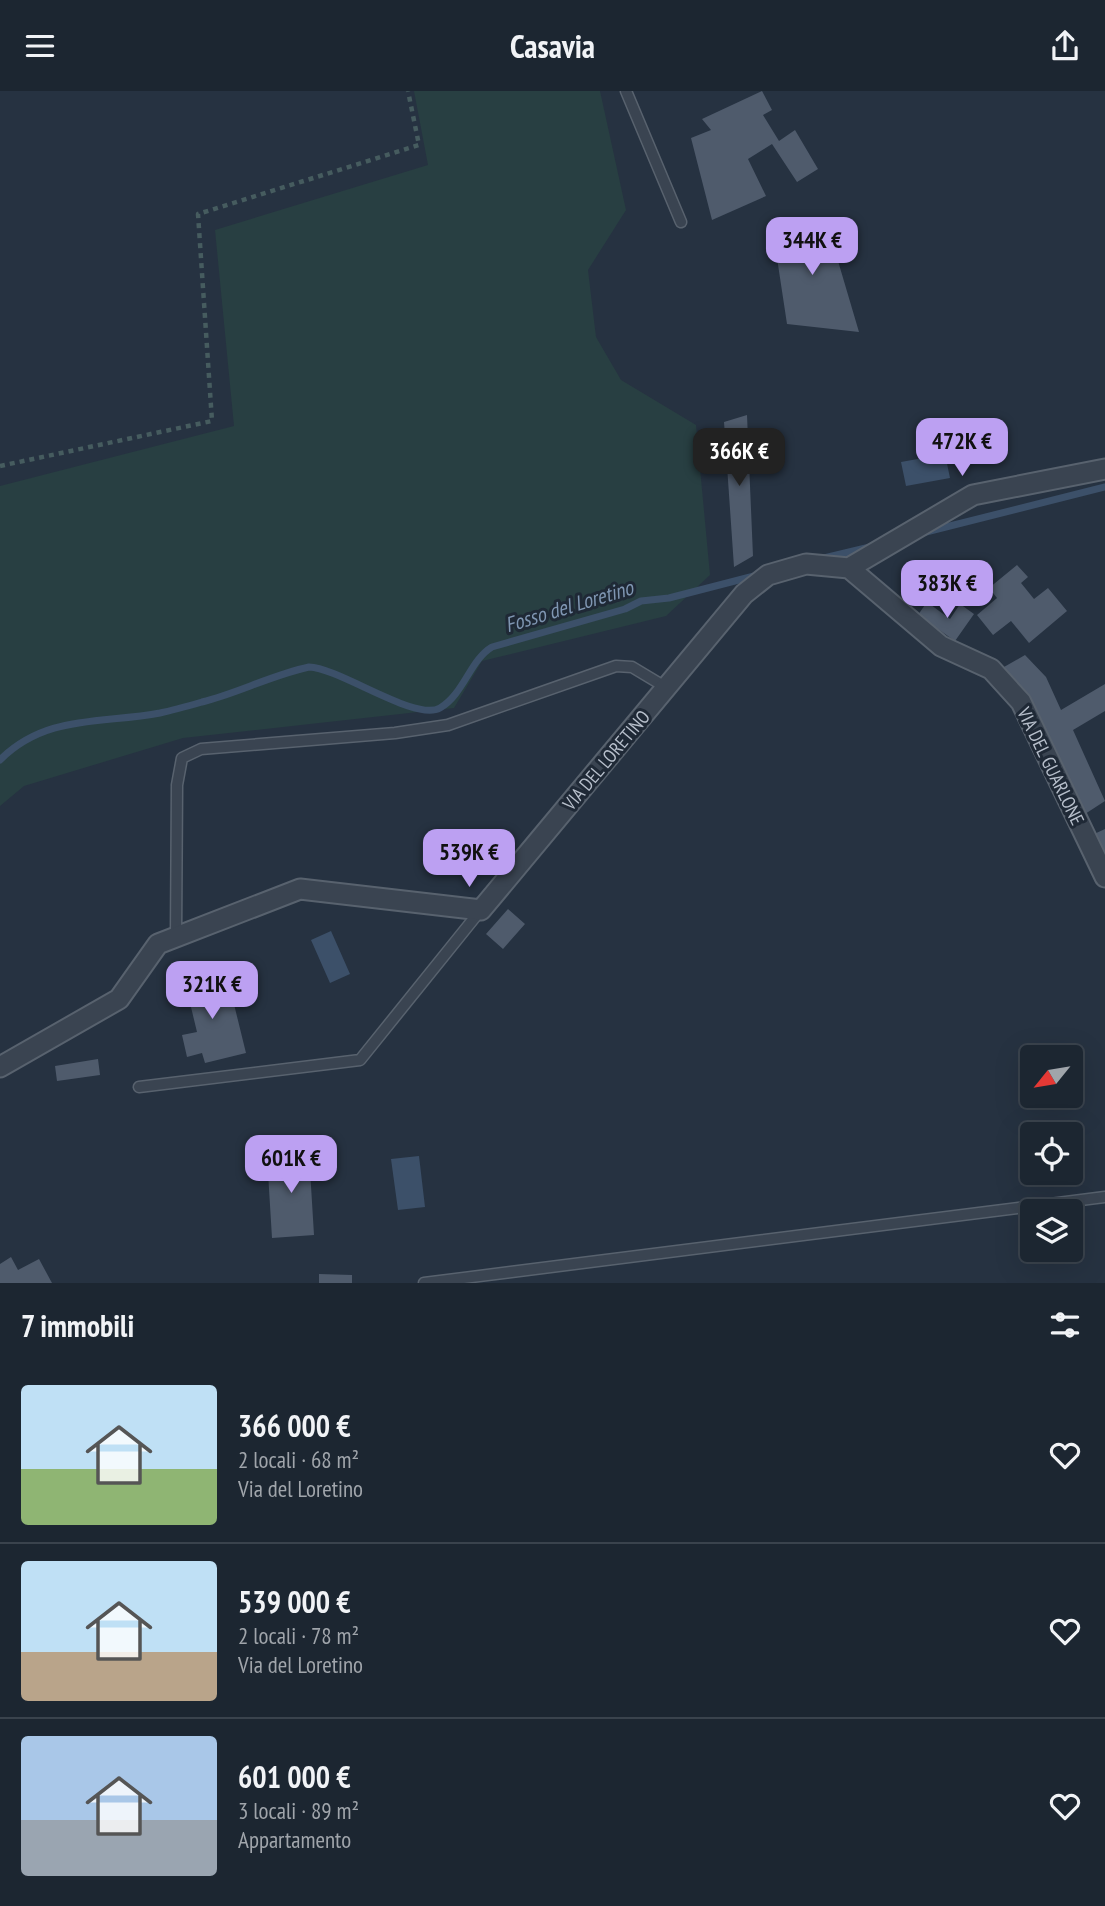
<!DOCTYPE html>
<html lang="it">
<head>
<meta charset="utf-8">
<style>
	body { margin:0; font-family:"PT Sans Narrow",sans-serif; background:#252e39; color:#f1f3f6; height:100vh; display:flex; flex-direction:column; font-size:26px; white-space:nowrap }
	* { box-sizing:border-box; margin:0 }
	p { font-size:23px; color:#a0a5ab }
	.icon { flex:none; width:38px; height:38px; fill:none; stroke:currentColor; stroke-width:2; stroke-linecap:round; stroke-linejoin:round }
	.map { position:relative; height:1192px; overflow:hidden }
	.side { display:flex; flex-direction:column; background:#1c2631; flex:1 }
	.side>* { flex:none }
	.needle { width:46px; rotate:240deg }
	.tools { position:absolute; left:1020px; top:954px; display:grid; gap:14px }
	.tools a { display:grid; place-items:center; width:63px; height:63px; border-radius:7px; background:#1c2631; box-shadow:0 7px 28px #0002,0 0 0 2px #3a434d; font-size:35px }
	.price { position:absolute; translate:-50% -60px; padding:0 16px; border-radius:14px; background:#bca0f2; color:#111; font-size:23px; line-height:46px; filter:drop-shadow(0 2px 4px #0008) }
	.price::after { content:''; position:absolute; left:50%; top:42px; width:21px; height:16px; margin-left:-10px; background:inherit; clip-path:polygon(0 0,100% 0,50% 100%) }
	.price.on { background:#222; color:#fff }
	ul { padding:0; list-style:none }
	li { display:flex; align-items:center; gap:21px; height:175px; padding:0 21px }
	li+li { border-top:2px solid #3a434d }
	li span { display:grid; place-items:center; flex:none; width:196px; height:140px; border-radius:7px; color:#555 }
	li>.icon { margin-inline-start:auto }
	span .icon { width:84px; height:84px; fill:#fffc; stroke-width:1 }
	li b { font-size:30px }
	h2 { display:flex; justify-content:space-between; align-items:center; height:84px; padding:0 21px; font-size:30px }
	header { display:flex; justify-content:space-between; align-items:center; height:91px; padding:0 21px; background:#1c2631; font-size:32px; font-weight:800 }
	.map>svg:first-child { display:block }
</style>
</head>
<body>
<header><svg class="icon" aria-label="menu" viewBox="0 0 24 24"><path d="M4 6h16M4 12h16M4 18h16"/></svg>Casavia<svg class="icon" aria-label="share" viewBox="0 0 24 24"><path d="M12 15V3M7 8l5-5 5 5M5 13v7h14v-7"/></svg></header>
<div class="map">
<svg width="1105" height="1192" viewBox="0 0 1105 1192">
	<rect width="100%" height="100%" fill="#263241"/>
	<path fill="#283f42" d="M414 0H600L626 119 588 179 596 246 621 289 696 334 710 484 666 525 482 570 454 617 183 647 24 695 0 715V395L234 335 215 139 428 74Z"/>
	<path fill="#3c5069" d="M945 363 950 387 906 395 901 371Z
		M331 840 350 883 330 892 311 849Z
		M419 1065 425 1116 398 1119 391 1068Z"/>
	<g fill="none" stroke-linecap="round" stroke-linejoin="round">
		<path stroke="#3c5069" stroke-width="7" d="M922 442 1105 396
			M824 467 870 456
			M0 669C46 623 102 633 160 622 174 619 188 615 202 611 238 602 272 584 309 576 340 577 415 631 440 617 464 603 470 569 492 556L625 518 641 510 669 507 758 484"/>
	</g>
	<path fill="#4f5b6c" d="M762 0 772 19 763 24 779 50 795 39 818 78 797 91 772 53 748 68 766 105 712 129 691 47 711 39 702 28Z
		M825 126 859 241 787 233 772 134Z
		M747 324 753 465 734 476 724 331Z
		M1017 474 1028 486 1021 492 1034 508 1048 497 1067 520 1029 552 1011 530 993 544 977 524 997 507 989 497Z
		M927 511 950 528 960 513 974 523 955 550 918 524Z
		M1025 564 1046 586 1061 619 1105 593V620L1073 639 1105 710 1085 723 1051 650 1004 576Z
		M1105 738V774L1092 744Z
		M508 818 525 833 503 858 486 843Z
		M215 880 221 903 231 901 246 962 205 972 202 962 187 966 182 944 197 941 184 887Z
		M98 968 100 984 57 990 55 975Z
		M309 1062 314 1144 272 1147 267 1065Z
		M11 1166 18 1179 39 1168 52 1192H0V1173Z
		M319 1183 352 1184V1192H319Z"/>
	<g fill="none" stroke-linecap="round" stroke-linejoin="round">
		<defs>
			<path id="service" d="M626 0 681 131
				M176 846 177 694 182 667 201 658 395 642 448 634 616 575 632 576 667 597
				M139 996 360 969 480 820
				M424 1192 1105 1106"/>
			<path id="minor" d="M849 477 941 555 991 578 1021 611 1105 786
				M0 976 119 908 158 853 300 798 481 819 744 503 768 484 806 473 849 477 973 404 1105 378"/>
		</defs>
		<use href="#service" stroke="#58626e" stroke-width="13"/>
		<use href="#minor" stroke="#58626e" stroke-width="23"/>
		<path stroke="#465c5f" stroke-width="4.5" stroke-dasharray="5 5" stroke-linecap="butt" d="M0 375 212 330 198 123 419 54 408 0"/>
		<use href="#service" stroke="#3a4451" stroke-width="10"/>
		<use href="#minor" stroke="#3a4451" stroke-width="19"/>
	</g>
	<g text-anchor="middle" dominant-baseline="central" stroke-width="6" stroke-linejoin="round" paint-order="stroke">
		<g font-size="19" fill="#b7bfcb" stroke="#1f2936">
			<text transform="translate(606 669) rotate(-50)">VIA DEL LORETINO</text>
			<text transform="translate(1051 675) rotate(64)">VIA DEL GUARLONE</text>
		</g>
		<g font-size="21" font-style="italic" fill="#7f96b2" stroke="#1f2936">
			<text transform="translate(569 515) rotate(-17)">Fosso del Loretino</text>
		</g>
	</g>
</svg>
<div class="tools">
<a><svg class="needle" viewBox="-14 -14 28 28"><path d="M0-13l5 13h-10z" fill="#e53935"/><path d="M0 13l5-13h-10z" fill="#a0a5ab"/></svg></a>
<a><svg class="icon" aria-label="locate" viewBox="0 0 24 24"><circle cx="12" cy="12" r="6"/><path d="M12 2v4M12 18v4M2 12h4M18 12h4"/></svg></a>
<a><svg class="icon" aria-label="layers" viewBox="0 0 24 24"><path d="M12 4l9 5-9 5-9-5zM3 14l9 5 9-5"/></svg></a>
</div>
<b class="price" style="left:812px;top:186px">344K €</b>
<b class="price" style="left:962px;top:387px">472K €</b>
<b class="price on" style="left:739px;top:397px">366K €</b>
<b class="price" style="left:947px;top:529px">383K €</b>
<b class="price" style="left:469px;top:798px">539K €</b>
<b class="price" style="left:212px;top:930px">321K €</b>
<b class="price" style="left:291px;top:1104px">601K €</b>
</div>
<section class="side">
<h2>7 immobili<svg class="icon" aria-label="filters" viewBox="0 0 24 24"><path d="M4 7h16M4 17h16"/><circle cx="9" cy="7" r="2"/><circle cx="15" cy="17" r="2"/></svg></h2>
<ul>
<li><span style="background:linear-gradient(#bfe0f5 60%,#8fb573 0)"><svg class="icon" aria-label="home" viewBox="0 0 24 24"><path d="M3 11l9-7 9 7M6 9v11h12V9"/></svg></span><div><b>366 000 €</b><p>2 locali · 68 m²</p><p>Via del Loretino</p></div><svg class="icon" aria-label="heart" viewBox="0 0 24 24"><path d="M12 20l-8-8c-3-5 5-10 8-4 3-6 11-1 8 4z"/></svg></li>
<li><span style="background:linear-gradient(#bfe0f5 65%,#b9a48a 0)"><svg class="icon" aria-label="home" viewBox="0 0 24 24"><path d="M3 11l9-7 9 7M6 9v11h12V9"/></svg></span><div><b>539 000 €</b><p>2 locali · 78 m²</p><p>Via del Loretino</p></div><svg class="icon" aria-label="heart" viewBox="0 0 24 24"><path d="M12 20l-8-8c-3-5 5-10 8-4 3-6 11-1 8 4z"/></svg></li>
<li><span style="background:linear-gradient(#a9c7e8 60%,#9aa5b1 0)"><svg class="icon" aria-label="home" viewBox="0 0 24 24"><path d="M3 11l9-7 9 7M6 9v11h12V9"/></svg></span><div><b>601 000 €</b><p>3 locali · 89 m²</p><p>Appartamento</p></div><svg class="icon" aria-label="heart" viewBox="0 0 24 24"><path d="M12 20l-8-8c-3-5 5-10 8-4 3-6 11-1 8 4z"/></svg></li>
</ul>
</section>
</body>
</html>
